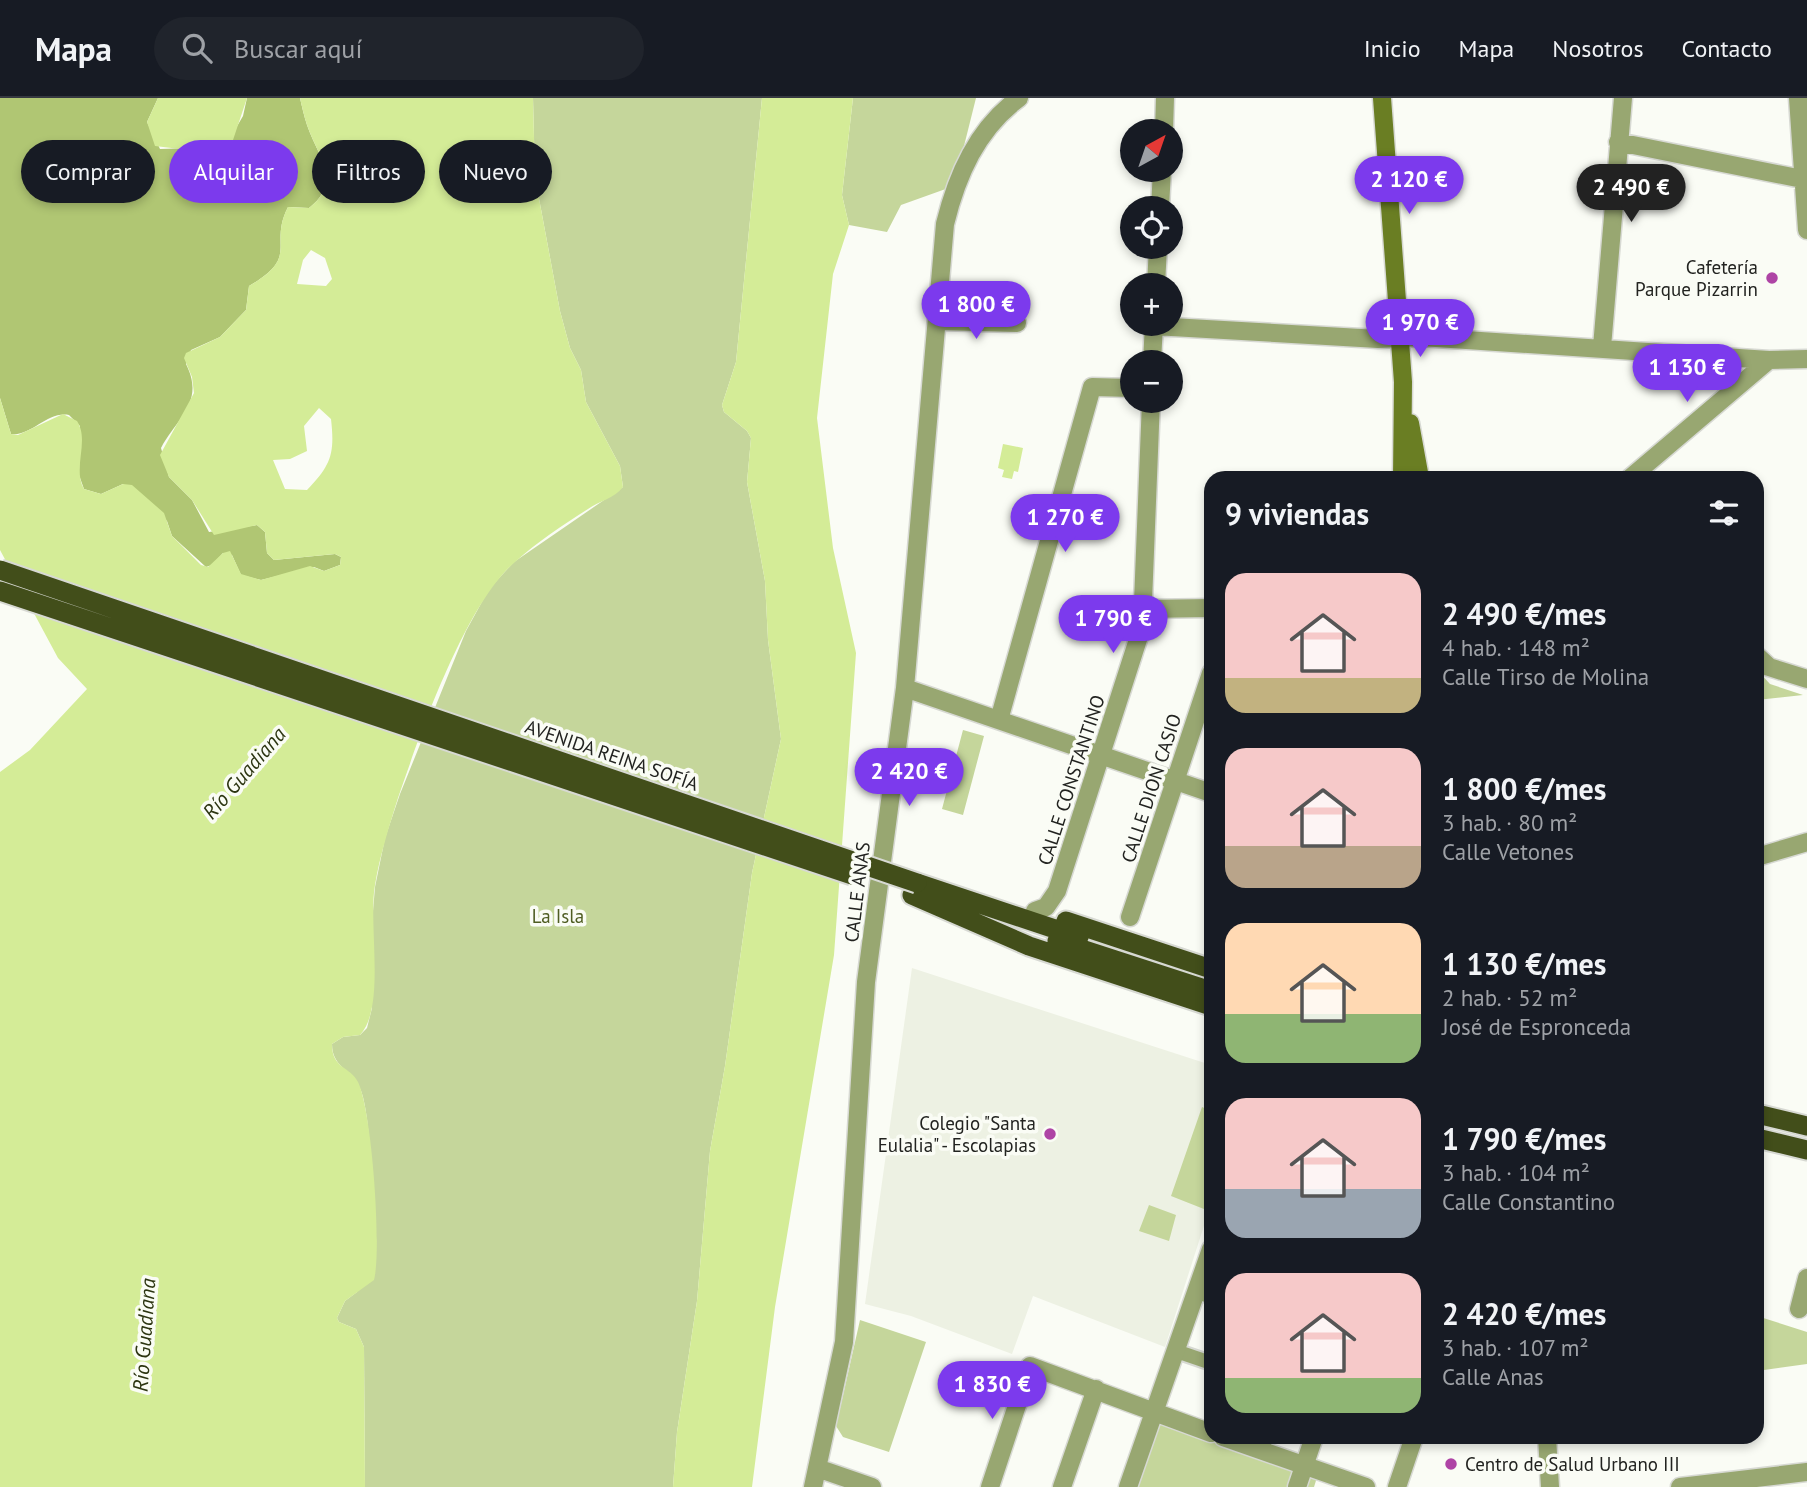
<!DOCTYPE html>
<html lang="es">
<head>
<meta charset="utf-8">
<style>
	body { margin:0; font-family:"PT Sans",sans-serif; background:#20242c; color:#f1f3f6; height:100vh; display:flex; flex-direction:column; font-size:26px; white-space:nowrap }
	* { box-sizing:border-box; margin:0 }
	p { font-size:23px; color:#9ea1a6 }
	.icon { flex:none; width:38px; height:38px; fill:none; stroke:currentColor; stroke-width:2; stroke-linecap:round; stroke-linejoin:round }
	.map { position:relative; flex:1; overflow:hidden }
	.panel { position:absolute; left:1204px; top:373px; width:560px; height:973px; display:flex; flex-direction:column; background:#171b24; border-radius:21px; box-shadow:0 4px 10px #0003 }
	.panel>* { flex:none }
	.hud { position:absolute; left:21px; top:42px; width:665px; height:63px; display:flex; gap:14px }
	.needle { width:46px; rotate:40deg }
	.buttons { position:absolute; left:1120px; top:21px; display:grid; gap:14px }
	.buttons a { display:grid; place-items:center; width:63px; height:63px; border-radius:50%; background:#171b24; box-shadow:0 4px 10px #0003; font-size:35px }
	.price { position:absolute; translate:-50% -60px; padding:0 16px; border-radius:24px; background:#7c3aed; color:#fff; font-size:23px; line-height:46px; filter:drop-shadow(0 2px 4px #0008) }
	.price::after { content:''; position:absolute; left:50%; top:42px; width:21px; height:16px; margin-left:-10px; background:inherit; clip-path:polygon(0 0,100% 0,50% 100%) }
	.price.current { background:#222; color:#fff }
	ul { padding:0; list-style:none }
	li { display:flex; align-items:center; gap:21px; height:175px; padding:0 21px }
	li span { display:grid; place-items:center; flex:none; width:196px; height:140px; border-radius:21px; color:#555 }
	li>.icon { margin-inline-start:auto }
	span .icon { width:84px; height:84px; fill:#fffc; stroke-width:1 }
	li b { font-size:30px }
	h2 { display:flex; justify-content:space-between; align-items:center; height:84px; padding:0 21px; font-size:30px }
	.chip { padding:0 24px; border-radius:32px; background:#171b24; box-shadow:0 4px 10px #0003; font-size:24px; line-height:63px }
	.chip.current { background:#7c3aed; color:#fff }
	header { display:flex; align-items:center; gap:42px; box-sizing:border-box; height:98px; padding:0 35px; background:#171b24; border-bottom:2px solid #363941 }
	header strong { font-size:33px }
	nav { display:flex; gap:38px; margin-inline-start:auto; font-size:24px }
	.search { width:490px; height:63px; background:#20242c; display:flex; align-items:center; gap:18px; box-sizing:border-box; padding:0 24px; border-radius:38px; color:#9ea1a6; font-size:26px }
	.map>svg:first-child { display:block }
</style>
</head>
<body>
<header>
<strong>Mapa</strong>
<div class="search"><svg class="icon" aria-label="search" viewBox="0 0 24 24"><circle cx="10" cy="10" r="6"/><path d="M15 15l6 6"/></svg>Buscar aquí</div>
<nav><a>Inicio</a><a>Mapa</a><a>Nosotros</a><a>Contacto</a></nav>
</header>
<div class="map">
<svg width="1807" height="1389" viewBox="0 0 1807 1389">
	<rect width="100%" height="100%" fill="#fafcf5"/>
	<path fill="#edf1e3" d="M912 870 1211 967V1106L1165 1249 1033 1198 1012 1256 911 1218 865 1206Z"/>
	<path fill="#c5d69b" d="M533 0H762L736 264 722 307 724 314 747 333 751 340 747 384 765 483 768 542 781 641 752 775 725 968 710 1053 697 1203 677 1334 673 1389H365L364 1249 356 1231 339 1224 337 1220 345 1203 357 1194C363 1130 378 1063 363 999 357 972 332 972 332 946L343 939 360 937 367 930 372 910V825L375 789 385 740 400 696 466 533 489 491 514 464 623 389 620 368 586 304 581 272 570 250 560 213 535 79Z
		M853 0H976L954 88 901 107 887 134 849 127 842 97Z
		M1757 572 1770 586 1803 597 1757 602Z
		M963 632 984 638 963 717 942 711Z
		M1202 1009 1211 1013 1209 1113 1171 1098Z
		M1149 1107 1176 1117 1169 1143 1139 1133Z
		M1757 1218 1807 1234V1266L1757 1273Z
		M860 1222 926 1244 889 1354 843 1339 836 1328Z
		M1155 1314 1319 1373 1314 1389H1128Z"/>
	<path fill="#b0c673" d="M0 0H158L147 24 160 51 190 50 221 56 243 18 247 0H300C302 9 304 18 307 27 317 57 343 84 309 110L288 109C268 148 301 158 249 188L246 212 220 239 191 252 186 266C205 304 178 319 161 350L169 379 192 402 209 434 257 427 265 434 267 455 274 462 335 456 341 459 340 467 324 473 314 469 261 482 241 477 232 457 223 455 212 467 206 469 172 438 167 423 123 386 101 396 84 391 79 377 80 328 69 317C47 313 31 339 11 336L0 300Z"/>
	<path fill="#d4ec97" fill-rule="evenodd" d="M158 0H247L230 51 221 56 155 48 147 24Z
		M300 0H533L535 79 560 213 570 250 581 272 586 304 620 368 623 389C615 400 599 403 588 411 563 427 537 444 515 464 465 507 420 636 398 700 389 729 380 757 375 787 368 826 386 910 360 937L343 939 332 946C332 971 350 968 358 984 372 1012 382 1151 374 1182L345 1203 337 1220 339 1224 356 1231 364 1249 365 1389H0V674L30 652 87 591 58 560 0 452V300L11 336 18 337 63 316 77 323C90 343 72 370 84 391L101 396 123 386 132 387 164 415 172 438 201 467 208 469 223 455 230 453 241 476 261 482 310 468 324 473 340 467 341 459 335 456 274 462 267 455 265 434 257 427 214 437 192 402 169 379 160 357 194 295 192 279 184 260 186 255 220 239 246 212 249 188C301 158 268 147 288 109L309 110C343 84 317 57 307 27 304 18 302 9 300 0ZM311 152 325 160 332 181 326 188 297 186 303 162ZM319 310 331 321C335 356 331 367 307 392L285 391 273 362 290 361 307 353 304 328Z
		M762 0H853L842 97 849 127 833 176 817 320 833 450 856 555 834 857 775 1209 752 1389H673L677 1334 697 1203 710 1053 725 968 752 775 781 641 768 542 765 483 747 384 751 340 747 333 724 314 722 307 736 264Z
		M1003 346 1023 350 1018 374 1014 373 1012 381 1002 379 1004 372 998 370Z"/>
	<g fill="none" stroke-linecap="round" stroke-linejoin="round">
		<defs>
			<path id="pedestrian" d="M1196 1193 1211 1199
				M1176 1253 1211 1265"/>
			<path id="minor" d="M1798 0 1807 132
				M1164 33 1165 0
				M1618 44 1807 82
				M1160 110 1162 72
				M1156 187 1158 149
				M937 223 1017 225
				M1154 228 1378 241 1421 239 1769 262 1807 261
				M1602 249 1623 0
				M1152 264 1154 226
				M1630 380 1769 262
				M1143 511 1211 510
				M1757 558 1769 569 1807 581
				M905 590 1211 695
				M999 622 1092 289 1132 290
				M1757 759 1807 744
				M1035 813 1046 809 1057 793 1142 529 1151 303
				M1130 819 1211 575
				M1799 1211 1807 1180
				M1223 1339 1366 1389
				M817 1370 872 1389
				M813 1389 844 1244 866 884 905 590 945 126C957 77 977 31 1019 0
				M990 1389 1030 1268 1211 1335
				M1062 1389 1096 1291
				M1128 1389 1211 1151
				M1297 1389 1314 1339
				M1397 1389 1414 1339
				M1680 1389 1807 1374"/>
			<path id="tertiary" d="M1547 1339 1550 1389"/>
			<path id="secondary" d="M1382 0 1403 284 1402 380
				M1410 325 1420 380"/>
			<path id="trunk" d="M917 785 1079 839
				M912 797 1029 848 1211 908
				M1066 823 1211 871
				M1057 843 1211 893
				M1757 1016 1807 1028
				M1757 1040 1807 1052"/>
		</defs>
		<use href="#pedestrian" stroke="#d7d9d3" stroke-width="18"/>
		<use href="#minor" stroke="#d7d9d3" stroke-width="21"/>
		<use href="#tertiary" stroke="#d7d9d3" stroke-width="21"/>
		<use href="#secondary" stroke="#d7d9d3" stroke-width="21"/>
		<use href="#trunk" stroke="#d7d9d3" stroke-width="23"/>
		<use href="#pedestrian" stroke="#98a771" stroke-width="14"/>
		<use href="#minor" stroke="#98a771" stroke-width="18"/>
		<use href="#tertiary" stroke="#98a771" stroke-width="18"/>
		<use href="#secondary" stroke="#6a7e23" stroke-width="18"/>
		<use href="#trunk" stroke="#424e1a" stroke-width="19"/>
		<defs>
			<path id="trunk-bridge" d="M0 472 917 785
				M0 493 852 777"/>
		</defs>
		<use href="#trunk-bridge" stroke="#d7d9d3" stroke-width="23" stroke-linecap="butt"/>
		<use href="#trunk-bridge" stroke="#424e1a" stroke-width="19"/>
	</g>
	<g fill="#ae44a5" stroke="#fafcf5" stroke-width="2.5">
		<circle cx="1772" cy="180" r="7"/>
		<circle cx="1050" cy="1036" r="7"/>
		<circle cx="1451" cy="1366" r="7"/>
	</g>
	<g text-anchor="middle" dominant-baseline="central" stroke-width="7" stroke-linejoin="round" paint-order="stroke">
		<g font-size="19" fill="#222320" stroke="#fafcf5" text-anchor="end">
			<text x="1758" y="169">Cafetería<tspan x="1758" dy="22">Parque Pizarrin</tspan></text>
			<text x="1036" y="1025">Colegio "Santa<tspan x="1036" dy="22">Eulalia" - Escolapias</tspan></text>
			<text x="1465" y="1366" text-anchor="start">Centro de Salud Urbano III</text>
		</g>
		<g font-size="19" fill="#222320" stroke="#fafcf5">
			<text transform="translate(612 657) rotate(19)">AVENIDA REINA SOFÍA</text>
			<text transform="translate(1071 682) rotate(-72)">CALLE CONSTANTINO</text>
			<text transform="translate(1151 690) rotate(-72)">CALLE DION CASIO</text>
			<text transform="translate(857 794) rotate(-83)">CALLE ANAS</text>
		</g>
		<g font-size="19" fill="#4f5d22" stroke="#fafcf5">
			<text x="558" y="818">La Isla</text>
		</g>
		<g font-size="21" font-style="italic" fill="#2c3511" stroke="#fafcf5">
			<text transform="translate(244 675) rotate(-49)">Río Guadiana</text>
			<text transform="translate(144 1237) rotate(-86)">Río Guadiana</text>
		</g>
	</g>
</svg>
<div class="buttons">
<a><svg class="needle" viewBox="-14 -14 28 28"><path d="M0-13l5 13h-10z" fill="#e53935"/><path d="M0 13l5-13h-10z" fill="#9ea1a6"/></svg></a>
<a><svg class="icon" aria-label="locate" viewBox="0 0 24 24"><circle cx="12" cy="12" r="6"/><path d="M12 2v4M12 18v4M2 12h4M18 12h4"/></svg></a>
<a>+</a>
<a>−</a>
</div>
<b class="price" style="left:1409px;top:118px">2 120 €</b>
<b class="price current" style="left:1631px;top:126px">2 490 €</b>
<b class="price" style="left:976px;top:243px">1 800 €</b>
<b class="price" style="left:1420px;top:261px">1 970 €</b>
<b class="price" style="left:1687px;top:306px">1 130 €</b>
<b class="price" style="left:1065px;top:456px">1 270 €</b>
<b class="price" style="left:1113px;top:557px">1 790 €</b>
<b class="price" style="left:909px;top:710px">2 420 €</b>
<b class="price" style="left:992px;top:1323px">1 830 €</b>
<div class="hud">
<a class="chip">Comprar</a>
<a class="chip current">Alquilar</a>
<a class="chip">Filtros</a>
<a class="chip">Nuevo</a>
</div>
<section class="panel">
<h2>9 viviendas<svg class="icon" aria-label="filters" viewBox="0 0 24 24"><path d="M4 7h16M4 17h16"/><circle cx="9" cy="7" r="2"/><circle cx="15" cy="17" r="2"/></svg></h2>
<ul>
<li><span style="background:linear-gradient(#f6c9c9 75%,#c2b280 0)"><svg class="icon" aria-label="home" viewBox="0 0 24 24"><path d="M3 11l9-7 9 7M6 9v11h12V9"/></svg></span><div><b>2 490 €/mes</b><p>4 hab. · 148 m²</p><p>Calle Tirso de Molina</p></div></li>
<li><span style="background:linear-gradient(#f6c9c9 70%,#b9a48a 0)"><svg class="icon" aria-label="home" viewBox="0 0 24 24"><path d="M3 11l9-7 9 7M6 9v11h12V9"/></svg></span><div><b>1 800 €/mes</b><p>3 hab. · 80 m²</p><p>Calle Vetones</p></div></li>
<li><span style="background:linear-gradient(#ffd9b3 65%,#8fb573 0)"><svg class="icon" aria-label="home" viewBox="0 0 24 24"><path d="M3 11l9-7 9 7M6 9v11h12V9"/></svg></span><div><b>1 130 €/mes</b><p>2 hab. · 52 m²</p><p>José de Espronceda</p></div></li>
<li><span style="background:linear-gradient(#f6c9c9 65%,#9aa5b1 0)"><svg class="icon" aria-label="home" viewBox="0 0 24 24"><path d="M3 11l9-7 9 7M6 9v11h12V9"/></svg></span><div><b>1 790 €/mes</b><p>3 hab. · 104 m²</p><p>Calle Constantino</p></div></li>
<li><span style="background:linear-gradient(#f6c9c9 75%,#8fb573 0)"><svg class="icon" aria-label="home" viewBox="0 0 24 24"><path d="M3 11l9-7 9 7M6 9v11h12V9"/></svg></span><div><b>2 420 €/mes</b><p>3 hab. · 107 m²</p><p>Calle Anas</p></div></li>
</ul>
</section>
</div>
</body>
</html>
